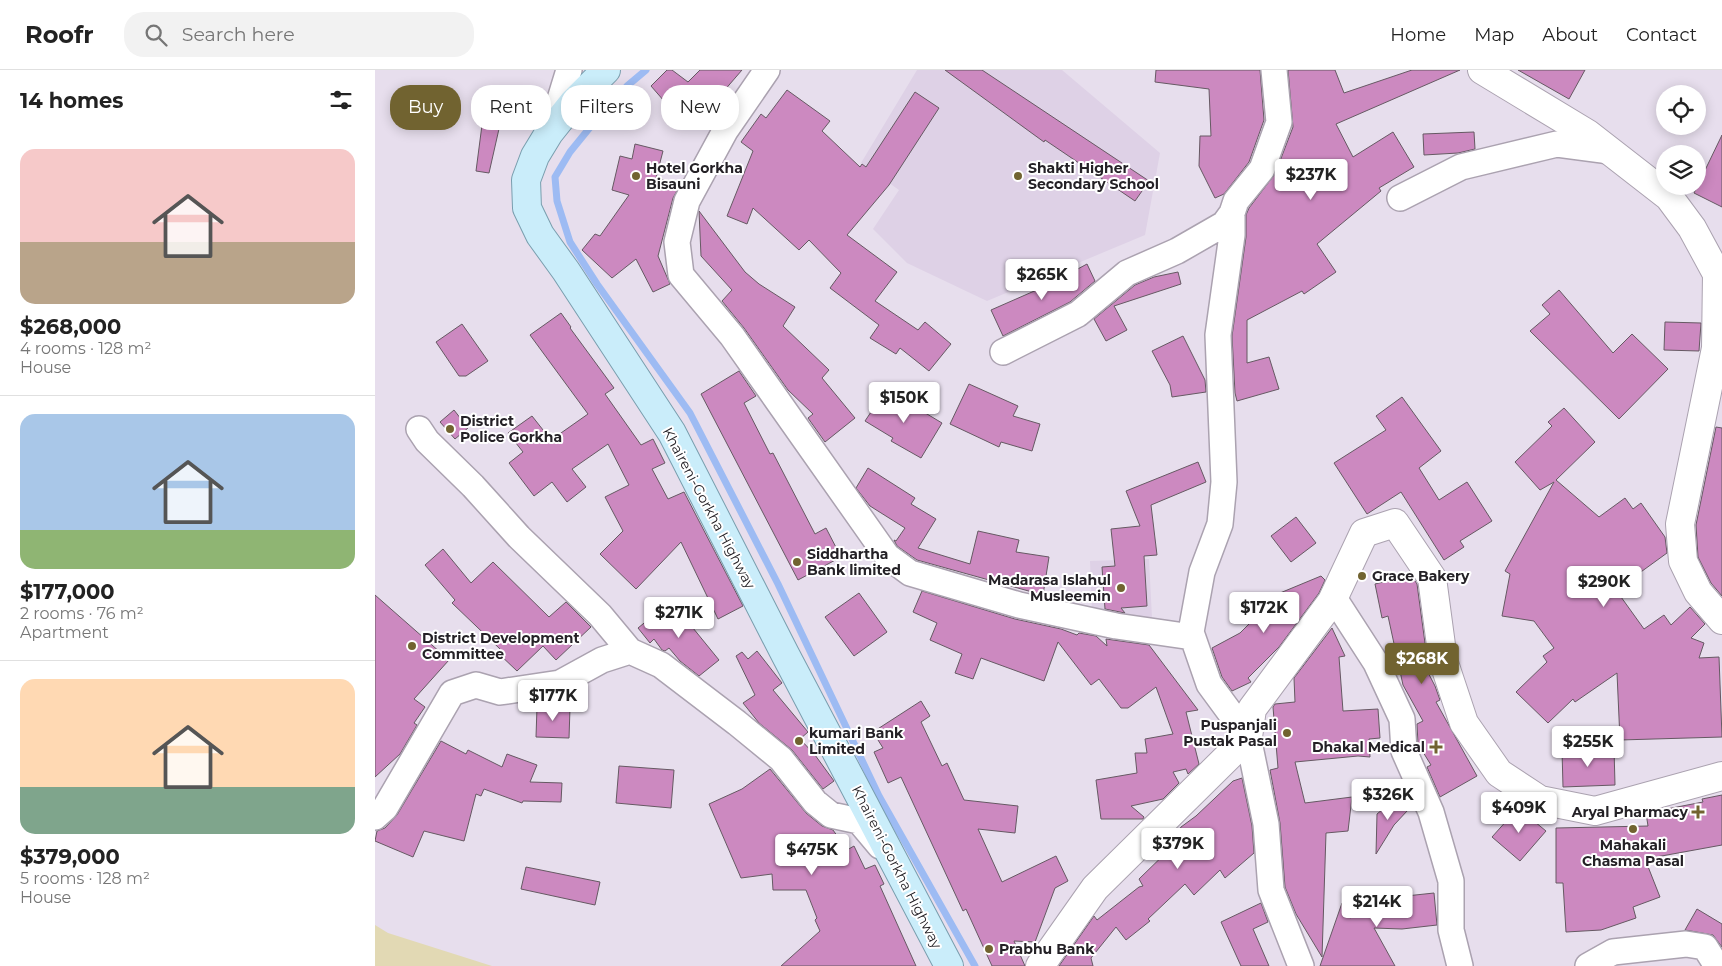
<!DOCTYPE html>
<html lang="en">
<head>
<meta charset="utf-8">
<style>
	body { margin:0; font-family:Montserrat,sans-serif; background:#f2f2f2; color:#222; height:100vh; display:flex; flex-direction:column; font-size:19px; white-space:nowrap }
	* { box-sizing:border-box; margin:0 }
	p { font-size:16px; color:#767676 }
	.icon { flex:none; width:28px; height:28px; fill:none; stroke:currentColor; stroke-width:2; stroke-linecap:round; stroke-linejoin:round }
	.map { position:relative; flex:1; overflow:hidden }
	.details { display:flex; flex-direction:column; background:#fff; width:375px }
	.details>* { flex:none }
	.hud { position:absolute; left:15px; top:15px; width:475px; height:45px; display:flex; gap:10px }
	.controls { position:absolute; left:1281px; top:15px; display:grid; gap:10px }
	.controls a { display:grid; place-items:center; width:50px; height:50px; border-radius:50%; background:#fff; box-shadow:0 2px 12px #0003; font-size:25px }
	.price { position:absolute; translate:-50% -42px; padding:0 11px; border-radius:5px; background:#fff; color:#222; font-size:16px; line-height:32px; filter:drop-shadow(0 1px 2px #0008) }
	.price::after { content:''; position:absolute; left:50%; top:30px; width:15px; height:11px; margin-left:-8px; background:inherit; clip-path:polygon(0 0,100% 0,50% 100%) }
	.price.on { background:#716330; color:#fff }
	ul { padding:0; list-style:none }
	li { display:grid; align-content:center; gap:10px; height:265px; padding:0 20px }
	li+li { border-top:1px solid #e0e0e0 }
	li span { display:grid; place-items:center; height:155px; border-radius:15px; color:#555 }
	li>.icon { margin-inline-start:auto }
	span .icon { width:90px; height:90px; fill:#fffc; stroke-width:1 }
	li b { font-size:21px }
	h2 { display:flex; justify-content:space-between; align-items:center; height:60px; padding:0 20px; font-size:21px }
	.chip { padding:0 18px; border-radius:20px; background:#fff; box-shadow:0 2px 12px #0003; font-size:18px; line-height:45px }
	.chip.on { background:#716330; color:#fff }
	header { display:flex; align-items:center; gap:30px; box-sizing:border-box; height:70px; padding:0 25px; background:#fff; border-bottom:1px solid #e0e0e0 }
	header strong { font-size:24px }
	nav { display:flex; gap:28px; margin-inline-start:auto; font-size:18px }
	.search { width:350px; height:45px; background:#f2f2f2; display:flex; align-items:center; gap:12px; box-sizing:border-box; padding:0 18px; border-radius:20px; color:#767676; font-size:19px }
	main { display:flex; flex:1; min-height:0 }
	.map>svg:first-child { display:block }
</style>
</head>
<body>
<header>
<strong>Roofr</strong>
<div class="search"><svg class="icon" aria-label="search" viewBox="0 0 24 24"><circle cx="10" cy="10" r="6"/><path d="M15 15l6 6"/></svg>Search here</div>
<nav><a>Home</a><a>Map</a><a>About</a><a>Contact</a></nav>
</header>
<main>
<section class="details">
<h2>14 homes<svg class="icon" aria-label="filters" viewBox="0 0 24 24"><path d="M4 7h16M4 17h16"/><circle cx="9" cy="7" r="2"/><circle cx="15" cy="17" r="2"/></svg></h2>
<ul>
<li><span style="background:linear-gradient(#f6c9c9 60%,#b9a48a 0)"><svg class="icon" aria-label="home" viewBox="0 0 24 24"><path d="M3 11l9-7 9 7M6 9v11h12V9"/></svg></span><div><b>$268,000</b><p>4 rooms · 128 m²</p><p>House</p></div></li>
<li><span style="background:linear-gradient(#a9c7e8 75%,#8fb573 0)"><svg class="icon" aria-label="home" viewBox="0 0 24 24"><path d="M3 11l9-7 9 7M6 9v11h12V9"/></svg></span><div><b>$177,000</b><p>2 rooms · 76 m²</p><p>Apartment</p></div></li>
<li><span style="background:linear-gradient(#ffd9b3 70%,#7fa58c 0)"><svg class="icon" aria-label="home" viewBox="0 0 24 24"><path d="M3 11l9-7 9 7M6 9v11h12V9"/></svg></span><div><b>$379,000</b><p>5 rooms · 128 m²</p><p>House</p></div></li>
</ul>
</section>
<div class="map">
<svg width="1347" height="896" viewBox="0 0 1347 896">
	<rect width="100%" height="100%" fill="#e7deed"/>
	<path fill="#ded1e6" d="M542 0H687L785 83 770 165 612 231 532 193 498 159 524 120 486 93Z
		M774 489 777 548 738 545 717 541 715 491Z"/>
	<path fill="#e2d9b4" d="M0 855 13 863 117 896H0Z"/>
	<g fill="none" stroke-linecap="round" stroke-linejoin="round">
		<path stroke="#9dbbf3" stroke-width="7" d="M271 0 252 16 221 50 195 82 180 107 182 131 195 172 222 214 315 343 403 514 504 726 600 896"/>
	</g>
	<path fill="#cc89c0" stroke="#665963" d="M292 0H297L313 12 325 0H367L329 44 296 39 276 16Z
		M570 0H607L774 111 760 131 670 70 669 72Z
		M781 0H885L889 50 874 92 849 124 840 128 824 96 825 66H836L834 19 780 12Z
		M913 0H960L969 23 1037 0H1085L961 54 978 87 1018 62 1039 97 1004 118 1006 121 942 174 961 202 929 224 927 221 872 250V293L894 287 904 319 862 331 860 323 857 266 871 167V145L874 138 900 104 918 57Z
		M1143 0H1210L1194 29Z
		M132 18 133 19 114 103 101 101 107 55Z
		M412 20 455 51 447 61 485 97 487 94 491 97 540 22 564 38 514 115 472 165 522 202 500 231 543 260 550 252 576 274 554 301 525 278 521 284 495 268 504 255 455 218 466 203 434 170 424 180 378 138 372 154 352 146 378 81 366 72 386 44 391 48Z
		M1099 62 1100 79 1083 83 1049 85 1048 64Z
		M1347 65V137L1319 123Z
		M260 74 288 81 281 108 303 113 305 115 298 128 283 186 295 214 278 222 261 189 237 208 207 180 220 164 225 166 254 125 237 120 245 86 257 89Z
		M324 141 370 202 384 214 420 237 408 256 454 300 447 308 480 348 450 372 433 348 438 344 413 320 369 258 347 231 357 220 326 186Z
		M712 194 720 211 695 232 628 266 616 240 673 215Z
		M803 202 806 214 739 236 752 260 731 271 719 249 760 215 779 207Z
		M1184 220 1238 283 1257 264 1293 299 1244 349 1155 261 1175 244 1167 235Z
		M186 243 196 257 195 258 239 318 230 324 266 375 278 369 290 393 277 399 293 429 309 422 368 536 343 549 306 472 261 519 225 484 248 461 230 427 254 415 233 374 197 399 211 417 192 432 177 412 159 426 134 393 148 382 133 363 157 346 176 370 213 344 155 265Z
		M1290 252 1326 253 1324 281 1289 280Z
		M87 254 113 291 91 306H84L61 272Z
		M808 266 830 310 831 322 797 327 795 315 777 281Z
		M364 301 381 326 369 333 395 384 398 383 440 464 451 458 466 487 423 510 326 324Z
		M594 314 643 336 638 346 665 354 657 381 626 372 624 377 575 354Z
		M510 321 536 338 537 335 567 353 546 388 516 371 518 368 490 351Z
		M1027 327 1066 381 1044 398 1064 430 1092 412 1117 451 1085 471 1089 477 1069 490 1026 422 992 444 959 393 1011 360 1001 346Z
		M1189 338 1220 372 1181 410 1224 447 1250 428 1258 439 1266 433 1290 467 1292 483 1241 520 1269 559 1289 545 1296 555 1315 537 1330 554 1316 568 1329 573 1324 588 1344 587 1347 667 1245 670 1242 603 1200 632 1198 629 1173 653 1141 622 1172 592 1168 586 1179 578 1159 551 1127 546 1135 504 1130 501 1179 412 1165 420 1140 392 1177 356 1173 352Z
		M79 340 93 358 80 369 65 352Z
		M1341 357 1347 358V526L1336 513 1323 487 1321 455Z
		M823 392 831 412 776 435 782 485 769 486 772 536 746 538 750 543 730 539 727 497 740 496 736 459 765 456 751 421Z
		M493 398 540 428 536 434 561 449 543 478 595 494 603 461 644 470 641 482 674 487 668 525 542 490 522 476 519 470 521 471 530 458 495 436 481 418Z
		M921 447 941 473 916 492 896 466Z
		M68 479 96 513 118 492 174 547 191 532 216 557 181 590 168 576 142 601 122 582 125 579 77 533 80 530 50 495Z
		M1036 505 1042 514 1052 588 1046 589 1060 616 1065 630 1061 632 1102 706 1065 727 1052 697 1056 695 1043 674 1042 654 1048 651 1028 615 1013 546 1007 548 1000 514Z
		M946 506 950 510 944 523 904 577 873 608 876 612 857 621 847 607 837 578 865 563 905 523Z
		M547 521 640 549 686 559 702 565 704 563 721 566 732 576 731 569 774 575 823 640 811 642 824 694 813 704 811 699 798 702 804 713 788 729 756 736 769 747 768 749H726L721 710 762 703 760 683H772L770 669 798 664 781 617 753 638H746L724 609 716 615 683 572 669 611 606 588 598 609 580 603 587 584 555 570 562 553 538 542Z
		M484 523 512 562 479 586 450 547Z
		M0 525 74 590 39 629 50 637 39 653 42 655 25 684 0 707Z
		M296 531 344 590 324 606 305 591 294 578 290 581 287 580 279 569 275 573 263 558Z
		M957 558 970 586 964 587 968 641 1003 639 1005 668 994 669 995 687 983 686 920 692 930 733 977 727 973 761 951 763 947 887 921 844 910 817 905 753 895 700 903 698 898 637 900 634 920 632 919 608Z
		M382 581 407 613 398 620 433 662 425 669 440 685 459 711 448 719 417 680 384 653 368 633 380 625 361 586 367 582 373 589Z
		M546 631 555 646 546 652 567 696 572 693 589 730 643 736 640 763 603 759 627 812 681 786 693 811 680 818 660 872 639 871 650 896H617L591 839 588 841 526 707 513 713 499 682 508 678 498 662Z
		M162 637 195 638 194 668 161 667Z
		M66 671 91 684 93 680 127 697 132 684 162 695 155 712 187 713 186 732 148 731 147 733 109 719 106 726 101 724 89 771 49 761 38 787 0 771 2 761 10 758 22 745Z
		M1239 678 1240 715 1188 717 1187 680Z
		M244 696 299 700 296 738 241 733Z
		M395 699 431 743 447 756 458 760 472 780 479 776 490 799 500 795 509 814 505 816 541 896H406L445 861 440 850 442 848 431 820H398L397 804 366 808 334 734 367 719Z
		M867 708 877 756 879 783 850 808 845 800 819 825 810 814 773 849 775 851 751 870 741 857 716 888 718 896H684L719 846 722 850 764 817 768 816 764 809 801 773 798 771 806 757 821 746 858 711Z
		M1347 725V775L1270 789 1285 827 1258 837 1261 848 1226 860 1191 862 1188 813H1181V758L1273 756 1271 743 1328 732 1327 729Z
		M1020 729 1033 740 1019 755 1001 784 1002 744Z
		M1143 738 1171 761 1145 791 1117 767Z
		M151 797 225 812 220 835 146 819Z
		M1001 819H1031V826L1059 823 1062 855 1027 859 999 858 1020 896H945L967 833 975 848 1000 834Z
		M886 833 893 852 878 859 894 896H866L846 852Z
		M1322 839 1347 854V877L1338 865 1310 860Z"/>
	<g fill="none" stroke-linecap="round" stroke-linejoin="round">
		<defs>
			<path id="minor" d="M392 0 350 61 312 131 302 172 306 205 357 266 512 486 535 503 644 535 741 556 817 567
				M899 0 904 52 887 99 861 131 857 143V165L843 265 849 412 845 454 827 502 816 562 834 614 873 667 891 754 896 820 926 896
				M175 62 194 0
				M1025 128 1086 97 1182 74 1235 81
				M628 282 703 244 752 203 802 181 849 154 857 143
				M44 359 52 371 98 416 144 467 225 545 255 581
				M959 528 1001 593 1027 649 1029 681 1056 742 1076 811V860L1085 896
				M0 747 10 738 77 623 101 615 125 622 185 613 227 590 255 581 286 595 362 653 406 689 440 732 456 745 484 751 505 776
				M1213 896 1238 882 1311 874 1330 877 1342 896"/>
			<path id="tertiary" d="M1107 0 1213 64 1294 127 1317 158 1342 204 1341 278 1305 454 1308 491 1323 522 1347 550
				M665 896 720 818 873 667 877 639 957 531 989 463 1020 453 1057 508 1068 590 1089 653 1124 703 1165 730 1220 741 1347 706"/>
			<path id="primary" d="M231 0 198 33 174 63 160 86 151 110 152 138 165 165 191 201 297 363 410 584 574 896"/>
		</defs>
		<use href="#minor" stroke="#aba2b0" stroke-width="28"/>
		<use href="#tertiary" stroke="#aba2b0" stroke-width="30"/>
		<use href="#primary" stroke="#799eae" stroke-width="30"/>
		<use href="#minor" stroke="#fff" stroke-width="25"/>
		<use href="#tertiary" stroke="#fff" stroke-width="28"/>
		<use href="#primary" stroke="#caedfa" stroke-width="28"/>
	</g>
	<g fill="#716330" stroke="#fff" stroke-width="2">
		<circle cx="261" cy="106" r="5"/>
		<circle cx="643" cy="106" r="5"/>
		<circle cx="75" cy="359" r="5"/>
		<circle cx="422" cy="492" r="5"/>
		<circle cx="987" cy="506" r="5"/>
		<circle cx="746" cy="518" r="5"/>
		<circle cx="37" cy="576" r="5"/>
		<circle cx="912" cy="663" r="5"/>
		<circle cx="424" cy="671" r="5"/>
		<path d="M1058.5 669.5h5v5h5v5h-5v5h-5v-5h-5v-5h5z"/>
		<path d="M1320.5 734.5h5v5h5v5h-5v5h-5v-5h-5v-5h5z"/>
		<circle cx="1258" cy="759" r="5"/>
		<circle cx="614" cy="879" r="5"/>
	</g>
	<g text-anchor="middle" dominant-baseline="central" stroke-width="4" stroke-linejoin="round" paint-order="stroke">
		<g font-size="14" font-weight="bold" fill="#242126" stroke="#fff" text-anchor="start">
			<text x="271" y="98">Hotel Gorkha<tspan x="271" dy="16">Bisauni</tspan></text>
			<text x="653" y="98">Shakti Higher<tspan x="653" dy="16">Secondary School</tspan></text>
			<text x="85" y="351">District<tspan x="85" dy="16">Police Gorkha</tspan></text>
			<text x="432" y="484">Siddhartha<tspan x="432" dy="16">Bank limited</tspan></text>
			<text x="997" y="506">Grace Bakery</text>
			<text x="736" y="510" text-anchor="end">Madarasa Islahul<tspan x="736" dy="16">Musleemin</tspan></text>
			<text x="47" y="568">District Development<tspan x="47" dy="16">Committee</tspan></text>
			<text x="902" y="655" text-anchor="end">Puspanjali<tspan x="902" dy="16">Pustak Pasal</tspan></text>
			<text x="434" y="663">kumari Bank<tspan x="434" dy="16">Limited</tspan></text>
			<text x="1050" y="677" text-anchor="end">Dhakal Medical</text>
			<text x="1313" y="742" text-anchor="end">Aryal Pharmacy</text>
			<text x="1258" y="775" text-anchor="middle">Mahakali<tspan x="1258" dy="16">Chasma Pasal</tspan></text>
			<text x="624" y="879">Prabhu Bank</text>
		</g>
		<g font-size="14" fill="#242126" stroke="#fff">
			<text transform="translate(334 438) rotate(62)">Khaireni-Gorkha Highway</text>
			<text transform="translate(522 797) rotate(63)">Khaireni-Gorkha Highway</text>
		</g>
	</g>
</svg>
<div class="controls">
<a><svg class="icon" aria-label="locate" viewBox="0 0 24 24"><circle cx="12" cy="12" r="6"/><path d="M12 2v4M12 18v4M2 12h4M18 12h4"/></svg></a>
<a><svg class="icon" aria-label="layers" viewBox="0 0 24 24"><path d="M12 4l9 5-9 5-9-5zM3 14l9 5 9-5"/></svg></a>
</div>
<b class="price" style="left:936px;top:131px">$237K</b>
<b class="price" style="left:667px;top:231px">$265K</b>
<b class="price" style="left:529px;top:354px">$150K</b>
<b class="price" style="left:1229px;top:538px">$290K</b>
<b class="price" style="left:889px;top:564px">$172K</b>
<b class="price" style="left:304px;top:569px">$271K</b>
<b class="price on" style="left:1047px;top:615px">$268K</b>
<b class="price" style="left:178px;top:652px">$177K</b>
<b class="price" style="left:1213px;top:698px">$255K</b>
<b class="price" style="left:1013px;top:751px">$326K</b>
<b class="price" style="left:1144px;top:764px">$409K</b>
<b class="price" style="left:803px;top:800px">$379K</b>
<b class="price" style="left:437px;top:806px">$475K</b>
<b class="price" style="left:1002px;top:858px">$214K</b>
<div class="hud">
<a class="chip on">Buy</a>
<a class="chip">Rent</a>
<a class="chip">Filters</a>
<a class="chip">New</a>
</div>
</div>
</main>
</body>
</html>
